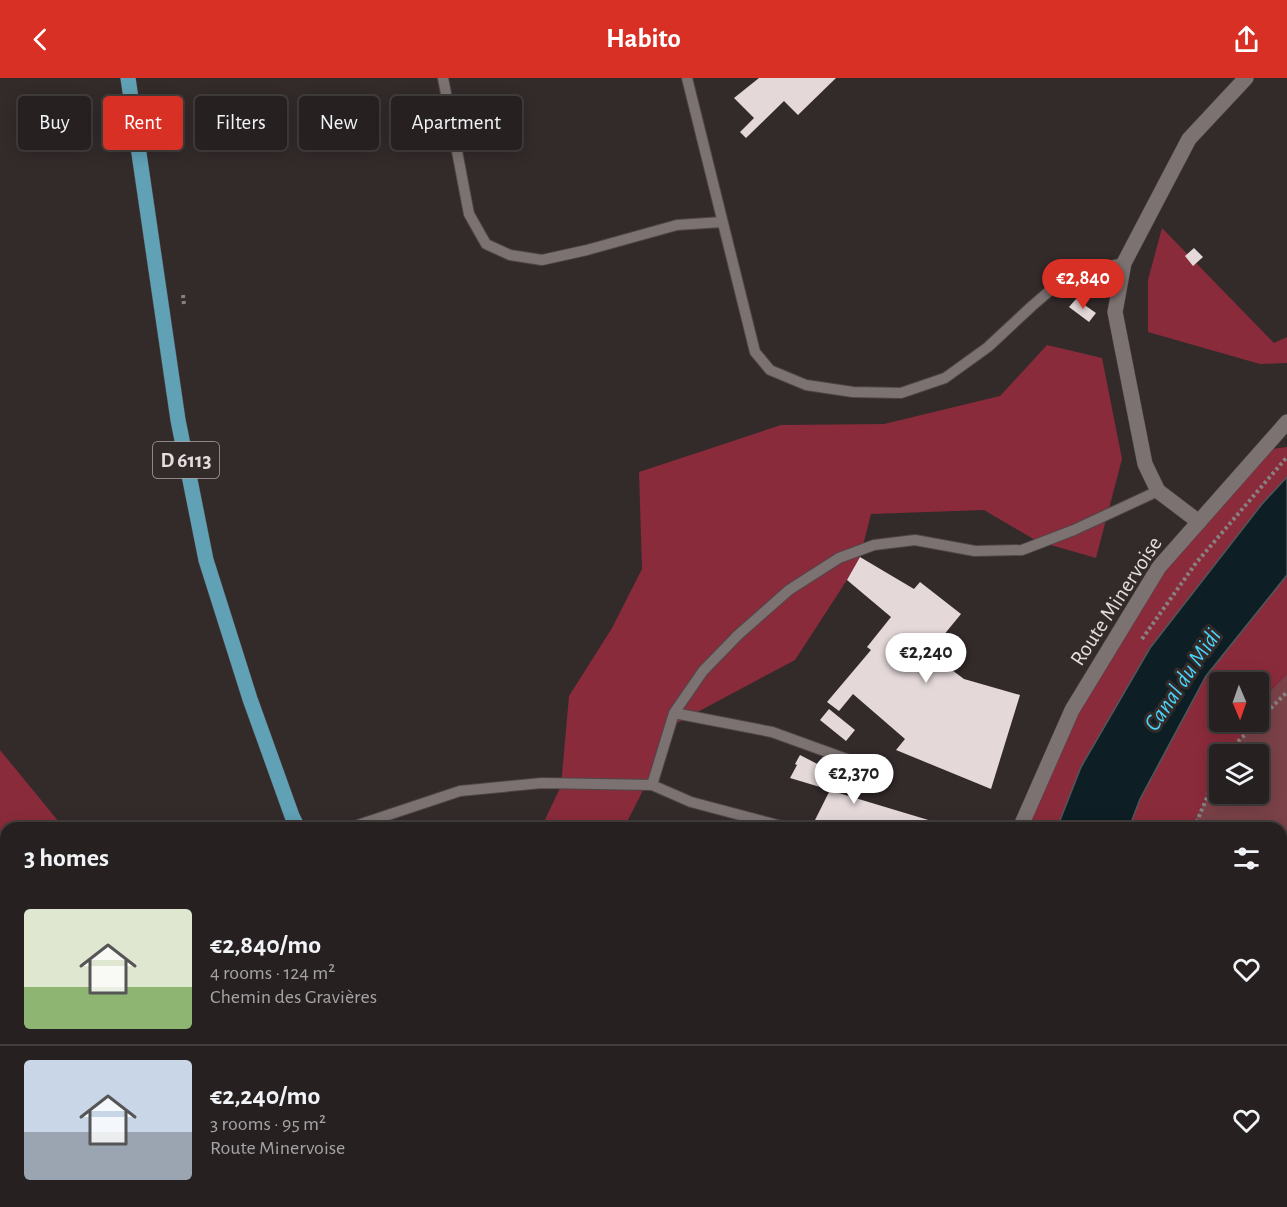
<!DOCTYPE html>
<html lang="en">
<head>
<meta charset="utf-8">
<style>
	body { margin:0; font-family:"Alegreya Sans",sans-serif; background:#322d2d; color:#f1f3f6; height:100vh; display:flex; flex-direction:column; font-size:22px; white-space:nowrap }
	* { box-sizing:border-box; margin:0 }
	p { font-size:20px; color:#a4a3a5 }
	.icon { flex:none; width:33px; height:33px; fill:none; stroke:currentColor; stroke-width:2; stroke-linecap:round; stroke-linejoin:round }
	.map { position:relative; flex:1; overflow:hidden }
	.drawer { position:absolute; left:0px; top:744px; width:1287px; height:386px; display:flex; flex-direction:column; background:#262020; border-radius:18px 18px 0 0; box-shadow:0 3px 15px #0003,0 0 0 2px #423e3e }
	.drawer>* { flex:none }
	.top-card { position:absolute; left:18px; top:18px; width:600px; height:54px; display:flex; gap:12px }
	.needle { width:39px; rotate:178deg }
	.tools { position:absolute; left:1209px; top:594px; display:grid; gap:12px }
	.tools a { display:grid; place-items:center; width:60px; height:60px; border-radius:6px; background:#262020; box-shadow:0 3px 15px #0003,0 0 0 2px #423e3e; font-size:30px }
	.price { position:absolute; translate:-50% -51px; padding:0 14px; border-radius:21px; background:#fff; color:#222; font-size:20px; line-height:39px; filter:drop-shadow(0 2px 3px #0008) }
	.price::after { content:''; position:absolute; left:50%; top:36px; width:18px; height:14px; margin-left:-9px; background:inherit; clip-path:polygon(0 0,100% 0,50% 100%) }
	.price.active { background:#d93025; color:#fff }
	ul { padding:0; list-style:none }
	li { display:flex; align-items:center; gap:18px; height:150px; padding:0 24px }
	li+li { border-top:2px solid #423e3e }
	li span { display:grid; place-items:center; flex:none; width:168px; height:120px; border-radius:6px; color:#555 }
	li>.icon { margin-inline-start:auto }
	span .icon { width:72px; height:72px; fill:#fffc; stroke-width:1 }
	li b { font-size:26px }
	h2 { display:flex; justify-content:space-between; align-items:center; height:72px; padding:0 24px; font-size:26px }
	.tag { padding:0 21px; border-radius:6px; background:#262020; box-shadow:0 3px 15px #0003,0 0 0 2px #423e3e; font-size:21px; line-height:54px }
	.tag.active { background:#d93025; color:#fff }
	header { display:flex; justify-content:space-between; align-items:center; height:78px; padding:0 24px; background:#d93025; color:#fff; font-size:27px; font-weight:700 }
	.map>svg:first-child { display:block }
</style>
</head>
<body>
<header><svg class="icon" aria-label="back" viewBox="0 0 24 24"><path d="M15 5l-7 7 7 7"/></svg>Habito<svg class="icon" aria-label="share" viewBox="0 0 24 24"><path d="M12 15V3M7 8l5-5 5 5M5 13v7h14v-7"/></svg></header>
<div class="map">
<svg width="1287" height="1129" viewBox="0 0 1287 1129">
	<rect width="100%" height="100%" fill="#332a2a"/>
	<path fill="#7a4248" d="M1287 596V1129H1088L1089 1124H1281V750H1190L1219 697 1220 716H1258V676H1231L1250 644H1258L1259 628 1262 621Z"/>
	<path fill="#8a2b3b" d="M1162 150 1274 265 1287 259V285L1260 286 1148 254V202Z
		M1047 267 1102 280 1122 381 1096 480 1037 463 984 432 871 436 860 479 847 502 795 582 677 645 628 742 626 750H541L561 708 569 618 612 550 642 491 639 394 781 347 884 346 1000 318Z
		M1287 369V399L1262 426 1150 570 1081 689 1057 750H1020L1072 632 1159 489 1263 372Z
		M1287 497V596L1262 621 1259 628 1258 604H1220V644H1250L1231 676H1220L1219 697 1190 750H1129L1140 721 1206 598Z
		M0 672 64 750H6V1053H0Z
		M86 1124H219V1129H83Z
		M933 1124H988V1129H932Z"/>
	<path fill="#0d1f24" stroke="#4d585c" stroke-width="1.5" d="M1287 399V497L1206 598 1140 721 1129 750H1057L1081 689 1150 570 1262 426Z
		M988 1124H1064V1129H988Z"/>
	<path fill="#e4d8d9" d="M759 0H836L798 37 784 23 746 60 740 54 754 40 734 20Z
		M1194 170 1203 179 1193 188 1185 178Z
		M1076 221 1096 235 1089 244 1069 229Z
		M860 479 914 511 920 504 961 536 929 575 964 601 1020 617 991 711 896 672 905 661 853 616 839 633 827 624 871 572 867 569 891 539 847 502Z
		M829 631 855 652 846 663 820 642Z
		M800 677 829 692 832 713 955 750H834L814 744 830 712 790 700 797 687 795 686Z"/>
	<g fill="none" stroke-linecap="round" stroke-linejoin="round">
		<defs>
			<path id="lane" d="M443 0 469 136 486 166 510 177 542 182 587 172 677 147 722 144
				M687 0 755 274 770 292 806 307 853 314 901 315 945 300 988 269 1032 228 1068 197 1124 185
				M674 635 772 654 877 692
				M349 750 460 713 542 705 652 707
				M789 750 691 724 652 707 674 635 703 593 738 557 789 512 839 480 874 467 915 462 975 473 1022 472 1074 452 1158 413
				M953 1124V1129
				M58 1129 62 1124"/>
			<path id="street" d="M1199 444 1158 413 1145 386 1115 234 1124 185 1189 61 1246 0"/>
			<path id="secondary" d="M1020 750 1072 632 1159 489 1287 344
				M837 1129 842 1124
				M873 1129 878 1124"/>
			<path id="primary" d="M128 0 178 342 206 482 250 621 292 738 298 750
				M513 1124 516 1129
				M554 1124 560 1129"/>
		</defs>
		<use href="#lane" stroke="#4e4748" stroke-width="12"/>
		<use href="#street" stroke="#4e4748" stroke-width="16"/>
		<use href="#secondary" stroke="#4e4748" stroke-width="16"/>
		<use href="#primary" stroke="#4e4748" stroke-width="16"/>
		<path stroke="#888181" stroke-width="4" stroke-dasharray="3 3" stroke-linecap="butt" d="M183 217 184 227
			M1142 561 1196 485 1287 379
			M1258 643 1287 614
			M1225 676 1258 644
			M1194 750 1220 689
			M1111 1129 1112 1124"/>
		<use href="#lane" stroke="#7c7272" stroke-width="10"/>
		<use href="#street" stroke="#7c7272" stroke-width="15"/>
		<use href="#secondary" stroke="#7c7272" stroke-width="15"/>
		<use href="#primary" stroke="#60a1b5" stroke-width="15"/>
	</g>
	<g text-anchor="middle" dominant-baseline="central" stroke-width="6" stroke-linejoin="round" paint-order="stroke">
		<rect fill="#332a2a" stroke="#aea7a7" stroke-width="1.5" x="153" y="364" width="66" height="36" rx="4.5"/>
		<g font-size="21" font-weight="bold" fill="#e3dddd">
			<text x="186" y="382">D 6113</text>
		</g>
		<g font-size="22" fill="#e3dddd" stroke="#332a2a">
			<text transform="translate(1116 523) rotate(-57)">Route Minervoise</text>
		</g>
		<g font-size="24" font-style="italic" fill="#4ad4fa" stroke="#332a2a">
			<text transform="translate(1183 602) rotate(-56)">Canal du Midi</text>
		</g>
	</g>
</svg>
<div class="tools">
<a><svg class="needle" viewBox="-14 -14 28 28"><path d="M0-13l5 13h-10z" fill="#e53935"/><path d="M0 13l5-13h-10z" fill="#a4a3a5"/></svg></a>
<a><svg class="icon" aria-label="layers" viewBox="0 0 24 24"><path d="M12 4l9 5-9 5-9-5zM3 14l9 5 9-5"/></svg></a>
</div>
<b class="price active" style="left:1083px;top:232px">€2,840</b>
<b class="price" style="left:926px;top:606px">€2,240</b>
<b class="price" style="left:854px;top:727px">€2,370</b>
<div class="top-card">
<a class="tag">Buy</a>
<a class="tag active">Rent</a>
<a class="tag">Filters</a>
<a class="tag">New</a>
<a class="tag">Apartment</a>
</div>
<section class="drawer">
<h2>3 homes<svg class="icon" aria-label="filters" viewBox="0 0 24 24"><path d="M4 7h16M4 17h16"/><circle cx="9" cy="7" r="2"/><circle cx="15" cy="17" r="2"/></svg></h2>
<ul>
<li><span style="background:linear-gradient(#dfe7d0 65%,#8fb573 0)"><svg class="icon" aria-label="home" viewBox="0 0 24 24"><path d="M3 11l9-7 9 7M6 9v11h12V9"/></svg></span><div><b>€2,840/mo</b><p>4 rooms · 124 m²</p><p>Chemin des Gravières</p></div><svg class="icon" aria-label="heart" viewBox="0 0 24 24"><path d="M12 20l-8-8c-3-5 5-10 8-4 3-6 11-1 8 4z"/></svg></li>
<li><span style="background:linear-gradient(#c9d6e8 60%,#9aa5b1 0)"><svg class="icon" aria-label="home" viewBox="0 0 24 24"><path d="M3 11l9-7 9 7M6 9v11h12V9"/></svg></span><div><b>€2,240/mo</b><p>3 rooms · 95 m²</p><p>Route Minervoise</p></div><svg class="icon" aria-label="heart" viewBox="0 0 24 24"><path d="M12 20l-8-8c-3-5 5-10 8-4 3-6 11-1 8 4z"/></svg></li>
</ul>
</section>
</div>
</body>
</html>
